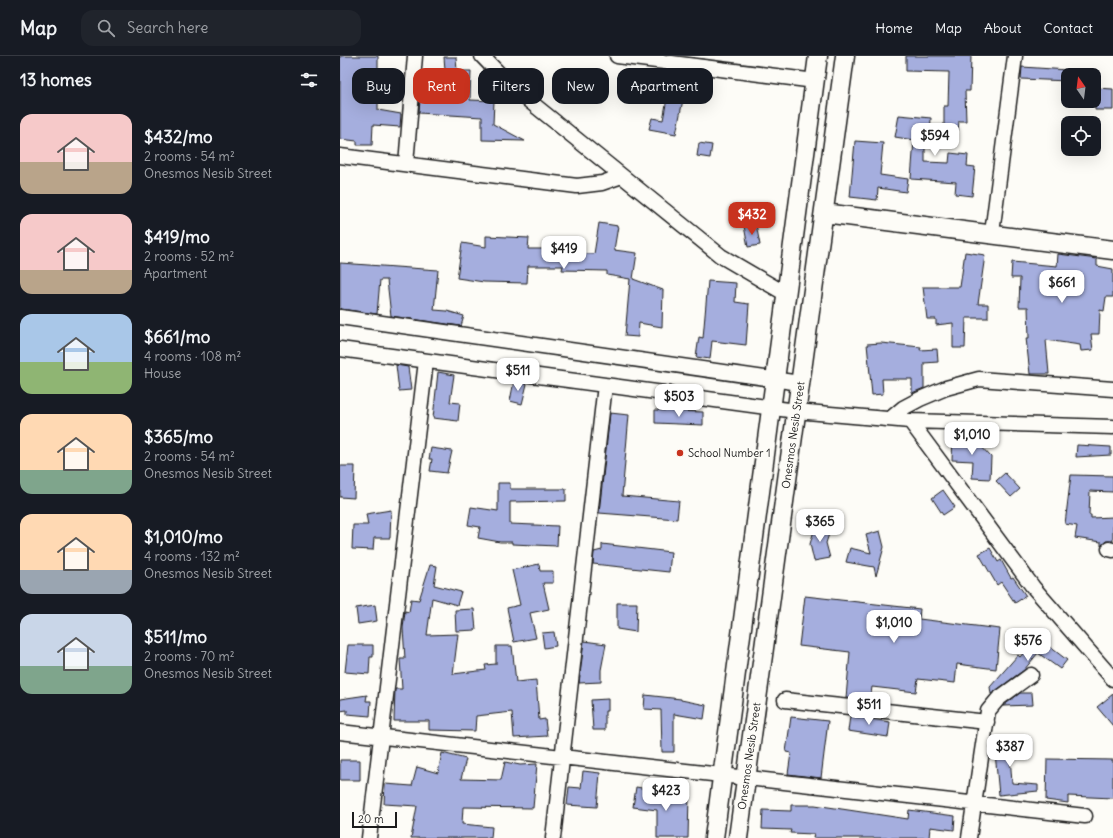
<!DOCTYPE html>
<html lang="en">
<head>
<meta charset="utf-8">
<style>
	body { margin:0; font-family:Delius,sans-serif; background:#20242c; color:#f1f3f6; height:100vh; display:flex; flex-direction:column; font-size:15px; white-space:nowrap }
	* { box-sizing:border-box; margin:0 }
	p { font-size:13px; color:#9ea1a6 }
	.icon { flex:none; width:22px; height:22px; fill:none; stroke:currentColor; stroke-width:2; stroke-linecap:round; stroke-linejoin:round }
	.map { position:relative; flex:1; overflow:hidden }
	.sheet { display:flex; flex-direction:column; background:#171b24; width:340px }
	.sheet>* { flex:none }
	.hud { position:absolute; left:12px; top:12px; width:380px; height:36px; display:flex; gap:8px }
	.needle { width:26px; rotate:346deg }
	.fabs { position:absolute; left:721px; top:12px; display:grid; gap:8px }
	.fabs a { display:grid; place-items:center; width:40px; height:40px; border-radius:8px; background:#171b24; box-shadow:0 4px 16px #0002; font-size:20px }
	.scale { position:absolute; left:12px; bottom:10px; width:45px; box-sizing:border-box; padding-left:4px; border:2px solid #1c1c1c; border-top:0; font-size:11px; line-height:14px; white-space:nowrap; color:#1c1c1c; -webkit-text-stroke:3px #fdfcf7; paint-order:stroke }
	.price { position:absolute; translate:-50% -34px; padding:0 9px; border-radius:8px; background:#fff; color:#222; font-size:13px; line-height:26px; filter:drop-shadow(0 1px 2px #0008) }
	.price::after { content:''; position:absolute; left:50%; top:24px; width:12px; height:9px; margin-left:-6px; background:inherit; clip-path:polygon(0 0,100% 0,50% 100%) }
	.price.current { background:#c8321e; color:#fff }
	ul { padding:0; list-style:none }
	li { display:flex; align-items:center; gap:12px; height:100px; padding:0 20px }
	li span { display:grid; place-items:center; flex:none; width:112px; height:80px; border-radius:12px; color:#555 }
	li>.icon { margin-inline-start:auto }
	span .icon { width:48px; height:48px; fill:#fffc; stroke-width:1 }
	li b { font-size:17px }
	h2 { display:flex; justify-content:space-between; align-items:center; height:48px; padding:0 20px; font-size:17px }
	.pill { padding:0 14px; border-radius:12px; background:#171b24; box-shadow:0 4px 16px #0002; font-size:14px; line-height:36px }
	.pill.current { background:#c8321e; color:#fff }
	header { display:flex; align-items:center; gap:24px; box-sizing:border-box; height:56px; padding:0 20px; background:#171b24; border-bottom:1px solid #363941 }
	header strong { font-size:19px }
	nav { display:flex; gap:22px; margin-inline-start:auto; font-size:14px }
	.search { width:280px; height:36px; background:#20242c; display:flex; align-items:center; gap:10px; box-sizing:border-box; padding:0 14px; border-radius:12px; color:#9ea1a6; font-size:15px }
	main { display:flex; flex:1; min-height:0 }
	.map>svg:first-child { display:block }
</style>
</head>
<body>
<header>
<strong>Map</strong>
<div class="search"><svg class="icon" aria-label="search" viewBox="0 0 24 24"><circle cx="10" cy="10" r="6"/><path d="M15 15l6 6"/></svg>Search here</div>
<nav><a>Home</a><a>Map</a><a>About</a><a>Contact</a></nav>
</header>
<main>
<section class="sheet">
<h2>13 homes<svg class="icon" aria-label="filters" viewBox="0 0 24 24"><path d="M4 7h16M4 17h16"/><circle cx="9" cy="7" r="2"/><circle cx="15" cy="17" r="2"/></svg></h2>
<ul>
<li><span style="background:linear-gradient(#f6c9c9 60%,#b9a48a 0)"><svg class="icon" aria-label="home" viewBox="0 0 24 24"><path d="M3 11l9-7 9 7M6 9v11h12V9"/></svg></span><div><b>$432/mo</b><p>2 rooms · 54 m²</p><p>Onesmos Nesib Street</p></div></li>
<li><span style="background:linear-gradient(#f6c9c9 70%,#b9a48a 0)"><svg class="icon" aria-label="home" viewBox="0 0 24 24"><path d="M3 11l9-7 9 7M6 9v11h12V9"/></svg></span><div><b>$419/mo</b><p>2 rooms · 52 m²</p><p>Apartment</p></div></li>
<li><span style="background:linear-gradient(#a9c7e8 60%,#8fb573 0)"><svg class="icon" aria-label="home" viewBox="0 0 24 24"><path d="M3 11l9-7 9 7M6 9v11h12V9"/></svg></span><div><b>$661/mo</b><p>4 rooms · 108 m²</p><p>House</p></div></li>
<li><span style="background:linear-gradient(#ffd9b3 70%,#7fa58c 0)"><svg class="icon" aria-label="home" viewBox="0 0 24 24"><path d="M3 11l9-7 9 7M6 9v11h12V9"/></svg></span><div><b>$365/mo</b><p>2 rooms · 54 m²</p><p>Onesmos Nesib Street</p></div></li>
<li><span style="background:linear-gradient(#ffd9b3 70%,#9aa5b1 0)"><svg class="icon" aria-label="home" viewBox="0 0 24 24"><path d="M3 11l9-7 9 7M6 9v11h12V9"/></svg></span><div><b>$1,010/mo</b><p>4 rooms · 132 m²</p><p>Onesmos Nesib Street</p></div></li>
<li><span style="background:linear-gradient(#c9d6e8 65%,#7fa58c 0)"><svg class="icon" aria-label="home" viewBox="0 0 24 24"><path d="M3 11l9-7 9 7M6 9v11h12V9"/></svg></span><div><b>$511/mo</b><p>2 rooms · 70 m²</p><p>Onesmos Nesib Street</p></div></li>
</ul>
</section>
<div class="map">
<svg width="773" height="782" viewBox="0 0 773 782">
	<rect width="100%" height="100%" fill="#fdfcf7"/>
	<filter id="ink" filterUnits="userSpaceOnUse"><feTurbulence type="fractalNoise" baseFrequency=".025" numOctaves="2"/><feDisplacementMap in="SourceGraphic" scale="8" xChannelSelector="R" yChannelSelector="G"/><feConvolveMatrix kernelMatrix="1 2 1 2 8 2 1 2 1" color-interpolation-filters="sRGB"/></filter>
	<g filter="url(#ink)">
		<path fill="#a5aede" stroke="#1c1c1c" d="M0 0H38V54L61 58 60 71 33 69 32 89H17V85L0 83Z
			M566 0H631L630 35H625L626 65H619L618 75 604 74V50H608L609 16 566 15Z
			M104 1H116L117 15H131L130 44 154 45 153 68 185 85 142 84V61L79 57 82 17 105 14Z
			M682 11 728 14V25L681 23Z
			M331 21 347 24 336 78 309 73 312 62 323 64Z
			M756 32 773 33V54H755Z
			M559 59 591 62 590 81 585 80V106L609 107 610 97 628 99 627 110 635 111 632 140 615 138 616 126 571 123 574 84 555 81Z
			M515 85 543 87 540 119 568 123 566 136 538 132 537 144 510 141Z
			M359 87 372 89 370 102 357 100Z
			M259 167 278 170 274 194 297 197 293 223 323 234 322 271 299 267 298 281 285 280 290 223 267 219V215L222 214 223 210H188L187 227 144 226 117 222 122 187 146 191V180L189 182 188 193H207V197L254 198Z
			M416 168 420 189 408 191 404 170Z
			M625 196 645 199 638 248H648V262H626L625 292H613V267L596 269V263H587L583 231H620Z
			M718 198 757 203V210L773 213V241H766L764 255 760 254 759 278H751L753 294 741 295 740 289 706 284 709 318H690L686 282H689L688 251H679L680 222H671L672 206 717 210Z
			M0 207 98 214 94 254 107 255 124 260 121 270 51 260 47 224H40L37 258 0 253Z
			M368 225 396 227 395 246 409 248 406 289 372 285 370 303 356 301 359 281 363 282Z
			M541 287 581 291 580 294 597 293 598 306 584 307V332L572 337V323H542L543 338 532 339 527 288Z
			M56 309 68 311 71 334 59 335Z
			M98 316 114 319 110 346 120 347 118 365 93 362Z
			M174 325 187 328 182 348 170 345Z
			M315 354 363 356V369L315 367Z
			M270 357 289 359 282 440 339 445 337 463 259 457Z
			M613 380 630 381V384L637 383 638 387 651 401 650 423 632 422 633 405 612 404Z
			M737 389 771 391V399L736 401Z
			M91 392 112 395 107 417 90 415 92 403H89Z
			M0 410H15L14 442 0 441Z
			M665 417 680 433 671 441 656 425Z
			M731 419 773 420V436L750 435 749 459H751V462L773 461V485H766L761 490V486L735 482 737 470 725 468Z
			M158 427H170V433H226V445L170 446V468L218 470 217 490 172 488V486H160L138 482 140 471 128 469 131 451 158 455Z
			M603 434 615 451 603 459 592 442Z
			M51 454 50 482H34L33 494 12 493 13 469H28L26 458Z
			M476 468 491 472 486 487 490 502 474 505 470 488Z
			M540 475 544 491 536 520 534 511 506 506 510 492 531 497 526 479Z
			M262 488 331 496 329 516 253 508 254 496 262 494Z
			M650 492 658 506 661 504 671 522 673 521 686 540 675 547 661 526 657 529 639 498Z
			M199 508 200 515H213V527H203L209 553 190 557 196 582 174 586 167 552 180 549 172 514Z
			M90 509 97 510 94 529 121 536 117 549 92 542 87 579 118 578 113 618 146 614 145 609 156 608V590H172L176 626 196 624 199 664 205 663 207 680 174 682 172 656 136 660 135 675 89 674V665H54L55 633H62L60 603H65L63 572 65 555 69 556 71 543 79 544Z
			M465 540 580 553 579 563 660 573 656 613 617 608 615 627 578 623 576 636 532 631 530 645 506 642 510 596 459 590Z
			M277 547H297L296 576 277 573Z
			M35 549 37 565 18 568 16 552Z
			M134 553 136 574 116 575 115 554Z
			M214 576 216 590 204 592 202 577Z
			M697 581 727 604 720 613 698 597 684 614 651 638 650 631 678 599 680 601Z
			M244 585 266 588 261 614V626L239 627Z
			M8 589H33V601H30L29 618 5 616Z
			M680 637H692L693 649 663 650Z
			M773 638V670L757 651Z
			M27 639 26 645H31L30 660 7 658V654L0 655V643Z
			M305 639 341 643V644L366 649 364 663 334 658V696H322L321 654 304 653Z
			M268 643V655H265V674H253L251 644Z
			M510 660 550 666 548 681 508 675Z
			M451 661 488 665 481 722 448 718 451 697 446 696Z
			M684 684 685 699 670 700 672 727 698 729V735L659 739 654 686Z
			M102 697 126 703 121 723 161 724 165 706 180 709 197 708 193 752 123 751 122 768 152 771 151 782H71L77 750 44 748 45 728 72 730 77 711 98 717Z
			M707 703 773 704V742L728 740V747L706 744Z
			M0 704H20V724H0Z
			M243 715 260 717 257 751 227 749 229 731 241 732Z
			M296 731 313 734V738L349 739 348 782H317V754L293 751Z
			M451 749H475L568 763 569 754 615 760 614 774 590 771 589 782H473L474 778 450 777 451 774 422 773 423 754 451 755Z"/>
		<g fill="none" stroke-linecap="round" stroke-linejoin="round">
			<defs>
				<path id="minor" d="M142 0 172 31 381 200 446 238
					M277 0 475 25
					M0 100 237 130 262 127 282 120
					M66 108 75 0
					M652 177 675 0
					M0 261 460 327
					M0 293 456 355 570 365 773 371
					M550 363 563 352 580 343 606 332 639 323 773 333
					M570 365 693 531 773 623
					M769 493 773 494
					M445 644 647 666
					M0 676 745 760
					M29 782 86 305
					M213 782 265 329
					M629 782 648 655 658 643 691 619"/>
				<path id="tertiary" d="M484 157 773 194
					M374 782 478 0
					M398 782 505 0"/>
			</defs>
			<use href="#minor" stroke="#1c1c1c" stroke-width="17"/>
			<use href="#tertiary" stroke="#1c1c1c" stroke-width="21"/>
			<use href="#minor" stroke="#fdfcf7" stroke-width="14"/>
			<use href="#tertiary" stroke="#fdfcf7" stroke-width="18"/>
		</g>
	</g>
	<circle fill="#c8321e" stroke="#fdfcf7" stroke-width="1.5" cx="340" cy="397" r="4"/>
	<g text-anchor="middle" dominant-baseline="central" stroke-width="3" stroke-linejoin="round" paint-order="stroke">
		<g font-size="11" fill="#1c1c1c" stroke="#fdfcf7">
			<text transform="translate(453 379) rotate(-82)">Onesmos Nesib Street</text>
			<text transform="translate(409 700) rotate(-82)">Onesmos Nesib Street</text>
		</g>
		<g font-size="11" fill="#1c1c1c" stroke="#fdfcf7" text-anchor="start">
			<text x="348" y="397">School Number 1</text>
		</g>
	</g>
</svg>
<div class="fabs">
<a><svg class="needle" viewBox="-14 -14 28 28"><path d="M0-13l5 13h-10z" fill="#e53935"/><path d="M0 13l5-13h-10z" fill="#9ea1a6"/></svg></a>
<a><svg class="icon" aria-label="locate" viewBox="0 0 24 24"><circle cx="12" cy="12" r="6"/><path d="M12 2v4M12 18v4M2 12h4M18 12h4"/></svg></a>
</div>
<div class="scale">20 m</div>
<b class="price" style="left:595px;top:101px">$594</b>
<b class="price current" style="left:412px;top:180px">$432</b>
<b class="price" style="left:224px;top:214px">$419</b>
<b class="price" style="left:722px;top:248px">$661</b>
<b class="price" style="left:178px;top:336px">$511</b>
<b class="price" style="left:339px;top:362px">$503</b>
<b class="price" style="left:632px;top:400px">$1,010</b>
<b class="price" style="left:480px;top:487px">$365</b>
<b class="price" style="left:554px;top:588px">$1,010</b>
<b class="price" style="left:688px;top:606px">$576</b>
<b class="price" style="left:529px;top:670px">$511</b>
<b class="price" style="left:670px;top:712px">$387</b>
<b class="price" style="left:326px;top:756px">$423</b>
<div class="hud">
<a class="pill">Buy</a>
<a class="pill current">Rent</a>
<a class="pill">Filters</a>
<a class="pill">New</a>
<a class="pill">Apartment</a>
</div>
</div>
</main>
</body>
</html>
